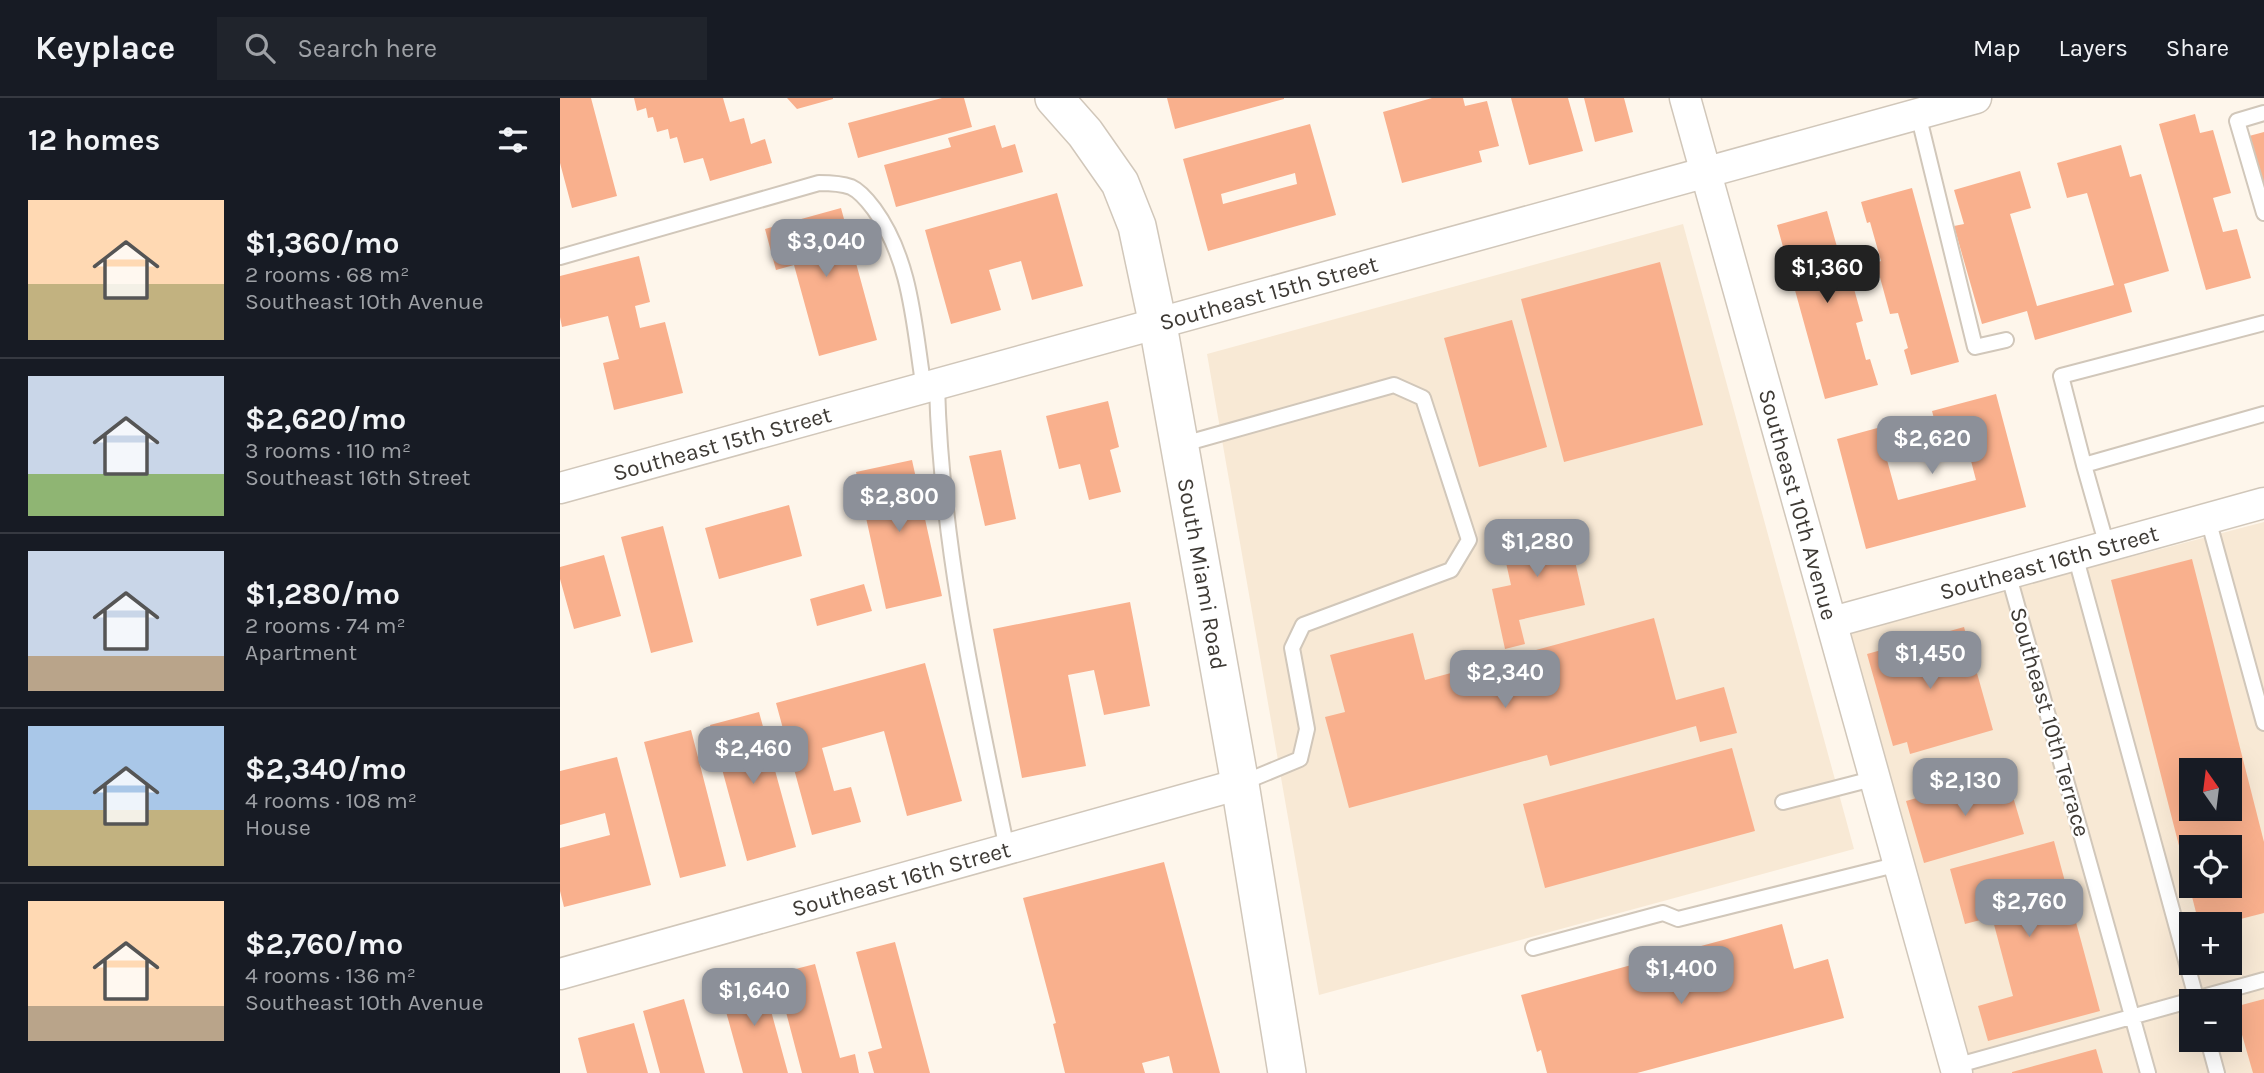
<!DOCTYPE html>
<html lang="en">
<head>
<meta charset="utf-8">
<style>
	body { margin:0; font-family:Karla,sans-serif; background:#20242c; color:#f1f3f6; height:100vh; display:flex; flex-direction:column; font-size:26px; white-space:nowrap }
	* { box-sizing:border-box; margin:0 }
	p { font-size:23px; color:#9ea1a6 }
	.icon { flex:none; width:38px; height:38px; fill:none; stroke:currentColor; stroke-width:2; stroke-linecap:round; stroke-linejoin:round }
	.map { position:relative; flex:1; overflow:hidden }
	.side { display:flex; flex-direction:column; background:#171b24; width:560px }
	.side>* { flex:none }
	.needle { width:46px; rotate:346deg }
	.tools { position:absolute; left:1619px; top:660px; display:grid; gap:14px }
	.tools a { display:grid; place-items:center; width:63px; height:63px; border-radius:0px; background:#171b24; box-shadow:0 7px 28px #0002; font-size:35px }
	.price { position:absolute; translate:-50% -60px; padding:0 16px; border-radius:14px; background:#8c9099; color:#fff; font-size:23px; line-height:46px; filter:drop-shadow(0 2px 4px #0008) }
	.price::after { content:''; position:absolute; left:50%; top:42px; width:21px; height:16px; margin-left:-10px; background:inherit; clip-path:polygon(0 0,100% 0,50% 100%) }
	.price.selected { background:#222; color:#fff }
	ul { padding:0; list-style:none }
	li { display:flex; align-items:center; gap:21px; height:175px; padding:0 28px }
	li+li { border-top:2px solid #363941 }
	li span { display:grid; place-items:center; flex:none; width:196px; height:140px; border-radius:0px; color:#555 }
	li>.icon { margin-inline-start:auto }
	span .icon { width:84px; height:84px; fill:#fffc; stroke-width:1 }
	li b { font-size:30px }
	h2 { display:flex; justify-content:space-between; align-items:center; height:84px; padding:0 28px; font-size:30px }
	header { display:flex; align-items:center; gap:42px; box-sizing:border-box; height:98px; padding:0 35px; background:#171b24; border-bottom:2px solid #363941 }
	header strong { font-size:33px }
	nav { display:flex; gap:38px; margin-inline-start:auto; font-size:24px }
	.search { width:490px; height:63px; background:#20242c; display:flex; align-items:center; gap:18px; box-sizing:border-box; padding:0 24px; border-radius:0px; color:#9ea1a6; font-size:26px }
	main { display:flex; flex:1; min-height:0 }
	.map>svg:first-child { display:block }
</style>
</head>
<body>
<header>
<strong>Keyplace</strong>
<div class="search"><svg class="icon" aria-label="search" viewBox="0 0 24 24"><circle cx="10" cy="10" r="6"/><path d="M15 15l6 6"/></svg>Search here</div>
<nav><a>Map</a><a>Layers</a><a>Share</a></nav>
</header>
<main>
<section class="side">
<h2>12 homes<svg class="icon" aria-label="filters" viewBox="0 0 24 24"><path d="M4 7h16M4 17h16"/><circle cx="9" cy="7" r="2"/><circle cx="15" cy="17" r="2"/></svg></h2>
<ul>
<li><span style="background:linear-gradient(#ffd9b3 60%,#c2b280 0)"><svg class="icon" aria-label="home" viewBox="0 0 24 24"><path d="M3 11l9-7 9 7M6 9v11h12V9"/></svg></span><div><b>$1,360/mo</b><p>2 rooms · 68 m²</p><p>Southeast 10th Avenue</p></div></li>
<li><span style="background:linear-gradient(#c9d6e8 70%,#8fb573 0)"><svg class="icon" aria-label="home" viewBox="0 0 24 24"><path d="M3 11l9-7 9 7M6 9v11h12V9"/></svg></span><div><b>$2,620/mo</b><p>3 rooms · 110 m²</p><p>Southeast 16th Street</p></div></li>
<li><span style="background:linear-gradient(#c9d6e8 75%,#b9a48a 0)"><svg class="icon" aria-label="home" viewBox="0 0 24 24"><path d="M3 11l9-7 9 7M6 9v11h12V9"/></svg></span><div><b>$1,280/mo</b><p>2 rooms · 74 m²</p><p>Apartment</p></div></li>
<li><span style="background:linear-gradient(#a9c7e8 60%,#c2b280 0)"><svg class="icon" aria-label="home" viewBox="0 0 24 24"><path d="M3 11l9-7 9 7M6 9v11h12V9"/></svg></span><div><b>$2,340/mo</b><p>4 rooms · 108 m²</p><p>House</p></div></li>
<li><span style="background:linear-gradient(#ffd9b3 75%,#b9a48a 0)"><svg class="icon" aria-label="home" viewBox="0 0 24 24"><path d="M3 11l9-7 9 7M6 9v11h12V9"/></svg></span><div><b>$2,760/mo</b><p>4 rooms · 136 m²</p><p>Southeast 10th Avenue</p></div></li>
</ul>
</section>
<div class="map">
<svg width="1704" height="975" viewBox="0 0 1704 975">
	<rect width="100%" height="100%" fill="#fef6eb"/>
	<path fill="#f8e9d5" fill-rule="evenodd" d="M1123 126 1294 751 759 897 647 256Z
		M1704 424V975H1409L1287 533ZM1631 672H1670V710H1631ZM1631 749H1670V788H1631ZM1631 826H1670V864H1631ZM1631 903H1670V942H1631Z"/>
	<path fill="#f9b08d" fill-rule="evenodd" d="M0 0H31L57 98 12 110 0 65Z
		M74 0H163L170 24 184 20 191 46 205 41 212 65 150 83 143 60 124 65 117 39 110 41 108 31 97 34 93 19 88 20 86 10 77 13Z
		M227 0H273V1L237 11Z
		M382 0H404L412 29 298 60 288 25Z
		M607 0H724V1L615 31Z
		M872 0H903L905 8 927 3 939 48 919 53 922 64 842 85 823 14Z
		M951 0H1008L1023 53 969 67Z
		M1024 0H1064L1073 34 1035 44Z
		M1635 16 1640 35 1653 32 1671 95 1653 100 1663 134 1677 131 1691 180 1646 192 1599 26Z
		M750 26 776 117 648 153 623 61ZM735 75 737 86 663 106 661 96Z
		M435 27 442 50 455 46 463 74 336 109 324 67 391 49 388 40Z
		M1704 34V93L1689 38Z
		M1561 47 1570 79 1581 76 1609 173 1564 186 1572 214 1475 242 1467 213 1422 226 1394 128 1404 126 1394 92 1460 73 1471 110 1450 116 1477 208 1554 187 1527 95 1507 100 1497 65Z
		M1352 90 1399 264 1351 277 1344 252 1348 250 1338 215 1330 216 1316 165 1321 163 1310 124 1307 125 1301 104Z
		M497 95 523 188 472 202 461 163 429 172 441 212 391 226 365 132Z
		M281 110 317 242 259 258 234 167 216 172 205 131Z
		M1267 113 1284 174 1289 173 1303 223 1296 225 1306 262 1310 261 1318 287 1265 301 1217 127Z
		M79 158 90 204 75 208 80 230 105 224 123 295 54 312 43 265 59 261 48 218 2 229 0 219V178Z
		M1100 164 1143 327 1004 364 961 201Z
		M952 222 987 349 919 369 884 240Z
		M1436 296 1466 409 1306 451 1277 341 1343 323 1351 356 1327 362 1338 402 1416 382 1405 340 1381 347 1372 313Z
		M548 303 559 349 550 352 561 394 529 402 520 366 499 371 486 318Z
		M441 352 456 421 425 428 409 358Z
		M352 362 382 498 326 511 296 374Z
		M229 407 242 458 159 481 145 430Z
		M1006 424 1025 507 959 522 965 546 945 551 932 491 951 487 940 438Z
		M103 428 133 544 91 555 61 439Z
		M44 457 61 518 14 531 0 481V469Z
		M1632 461 1704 744V815L1661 826H1639L1551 482ZM1631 672H1670V710H1631ZM1631 749H1670V788H1631Z
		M304 486 312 513 257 528 250 501Z
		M570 504 590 608 544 617 534 572 508 577 526 668 462 680 433 531Z
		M1094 520 1116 602 1164 589 1177 635 1140 644 1136 628 990 668 987 657 789 710 765 619 785 614 770 557 853 535 865 582Z
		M1404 529 1433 632 1350 656 1347 644 1333 648 1307 556Z
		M365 565 402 703 347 718 324 633 262 650 274 693 291 689 301 724 252 737 216 605Z
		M199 614 236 749 187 763 150 627Z
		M131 632 166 768 120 780 84 644Z
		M1172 650 1195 733 985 790 963 706Z
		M57 659 91 787 4 809 0 793V750L50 737 45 715 0 727V673Z
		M1446 675 1464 736 1364 765 1346 703Z
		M1494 743 1540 913 1428 943 1418 908 1453 898 1432 819 1405 826 1390 771Z
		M604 764 660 975H613L609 958 582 965 585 975H505L493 926 496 925 463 800Z
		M1222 826 1234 871 1268 861 1284 920 1077 975H987L981 952 977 954 961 897Z
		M335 844 370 975H314L308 954 322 950 296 854Z
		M255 866 280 960 295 956 299 975H242L216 876Z
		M202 880 228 975H183L160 892Z
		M124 901 145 975H100L83 913Z
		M1704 901V975H1693L1674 909Z
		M74 925 88 975H27L18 940Z
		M1536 951 1543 975H1452V974Z"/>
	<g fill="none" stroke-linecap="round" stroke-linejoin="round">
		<defs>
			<path id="service" d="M1704 15 1677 23 1704 115
				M1358 16 1415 249 1446 242
				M0 159 259 85C269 85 280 85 291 89 300 93 308 103 314 111 352 163 354 230 364 291
				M377 288C381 444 415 598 447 751
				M620 347 834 287 863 300 909 442 891 472 743 527 732 550 747 631 740 661 682 685
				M1524 367 1501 278 1704 225
				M1648 421 1704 625
				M1547 448 1524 367 1704 316
				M1515 457 1637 903
				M1448 475 1588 975
				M1223 704 1316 680
				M973 850 1103 815 1118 821 1339 766
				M1648 942 1657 975
				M1395 968 1704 882"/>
			<g id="minor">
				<path id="s1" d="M1125 0 1397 975"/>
				<path id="s2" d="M0 390 1416 0"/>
				<path id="s3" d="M1273 524 1704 405"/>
				<path id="s4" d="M0 876 680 686"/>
			</g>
			<g id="tertiary">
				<path id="s5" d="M494 0 525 35 560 85 577 128 598 227 680 686 727 975"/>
			</g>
		</defs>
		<use href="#service" stroke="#d1c7ba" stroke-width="18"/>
		<use href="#minor" stroke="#d1c7ba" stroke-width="33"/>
		<use href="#tertiary" stroke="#d1c7ba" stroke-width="40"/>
		<use href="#service" stroke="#fff" stroke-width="14"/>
		<use href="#minor" stroke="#fff" stroke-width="30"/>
		<use href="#tertiary" stroke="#fff" stroke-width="37"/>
	</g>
	<g text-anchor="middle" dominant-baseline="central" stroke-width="5" stroke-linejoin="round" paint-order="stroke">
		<g font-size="23" fill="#3e3a35" stroke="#fff">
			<text stroke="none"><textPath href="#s2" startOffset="735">Southeast 15th Street</textPath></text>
			<text stroke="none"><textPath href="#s2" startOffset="168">Southeast 15th Street</textPath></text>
			<text stroke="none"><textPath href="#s1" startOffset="422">Southeast 10th Avenue</textPath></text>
			<text stroke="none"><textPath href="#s3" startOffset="224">Southeast 16th Street</textPath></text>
			<text stroke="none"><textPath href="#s5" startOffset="508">South Miami Road</textPath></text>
			<text transform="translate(1490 624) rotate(74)">Southeast 10th Terrace</text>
			<text stroke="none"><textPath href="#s4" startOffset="354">Southeast 16th Street</textPath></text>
		</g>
	</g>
</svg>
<div class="tools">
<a><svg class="needle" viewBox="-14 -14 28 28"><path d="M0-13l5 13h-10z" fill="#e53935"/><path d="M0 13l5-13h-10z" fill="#9ea1a6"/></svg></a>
<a><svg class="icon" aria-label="locate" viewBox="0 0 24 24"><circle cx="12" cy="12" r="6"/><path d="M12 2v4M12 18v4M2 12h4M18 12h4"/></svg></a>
<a>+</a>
<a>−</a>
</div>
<b class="price" style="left:266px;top:181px">$3,040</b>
<b class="price selected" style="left:1267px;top:207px">$1,360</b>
<b class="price" style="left:1372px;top:378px">$2,620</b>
<b class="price" style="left:339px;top:436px">$2,800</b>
<b class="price" style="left:977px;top:481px">$1,280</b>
<b class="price" style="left:1370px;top:593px">$1,450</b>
<b class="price" style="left:945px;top:612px">$2,340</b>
<b class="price" style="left:193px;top:688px">$2,460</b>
<b class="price" style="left:1405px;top:720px">$2,130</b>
<b class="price" style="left:1469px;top:841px">$2,760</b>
<b class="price" style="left:1121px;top:908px">$1,400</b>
<b class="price" style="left:194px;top:930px">$1,640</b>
</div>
</main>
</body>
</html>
